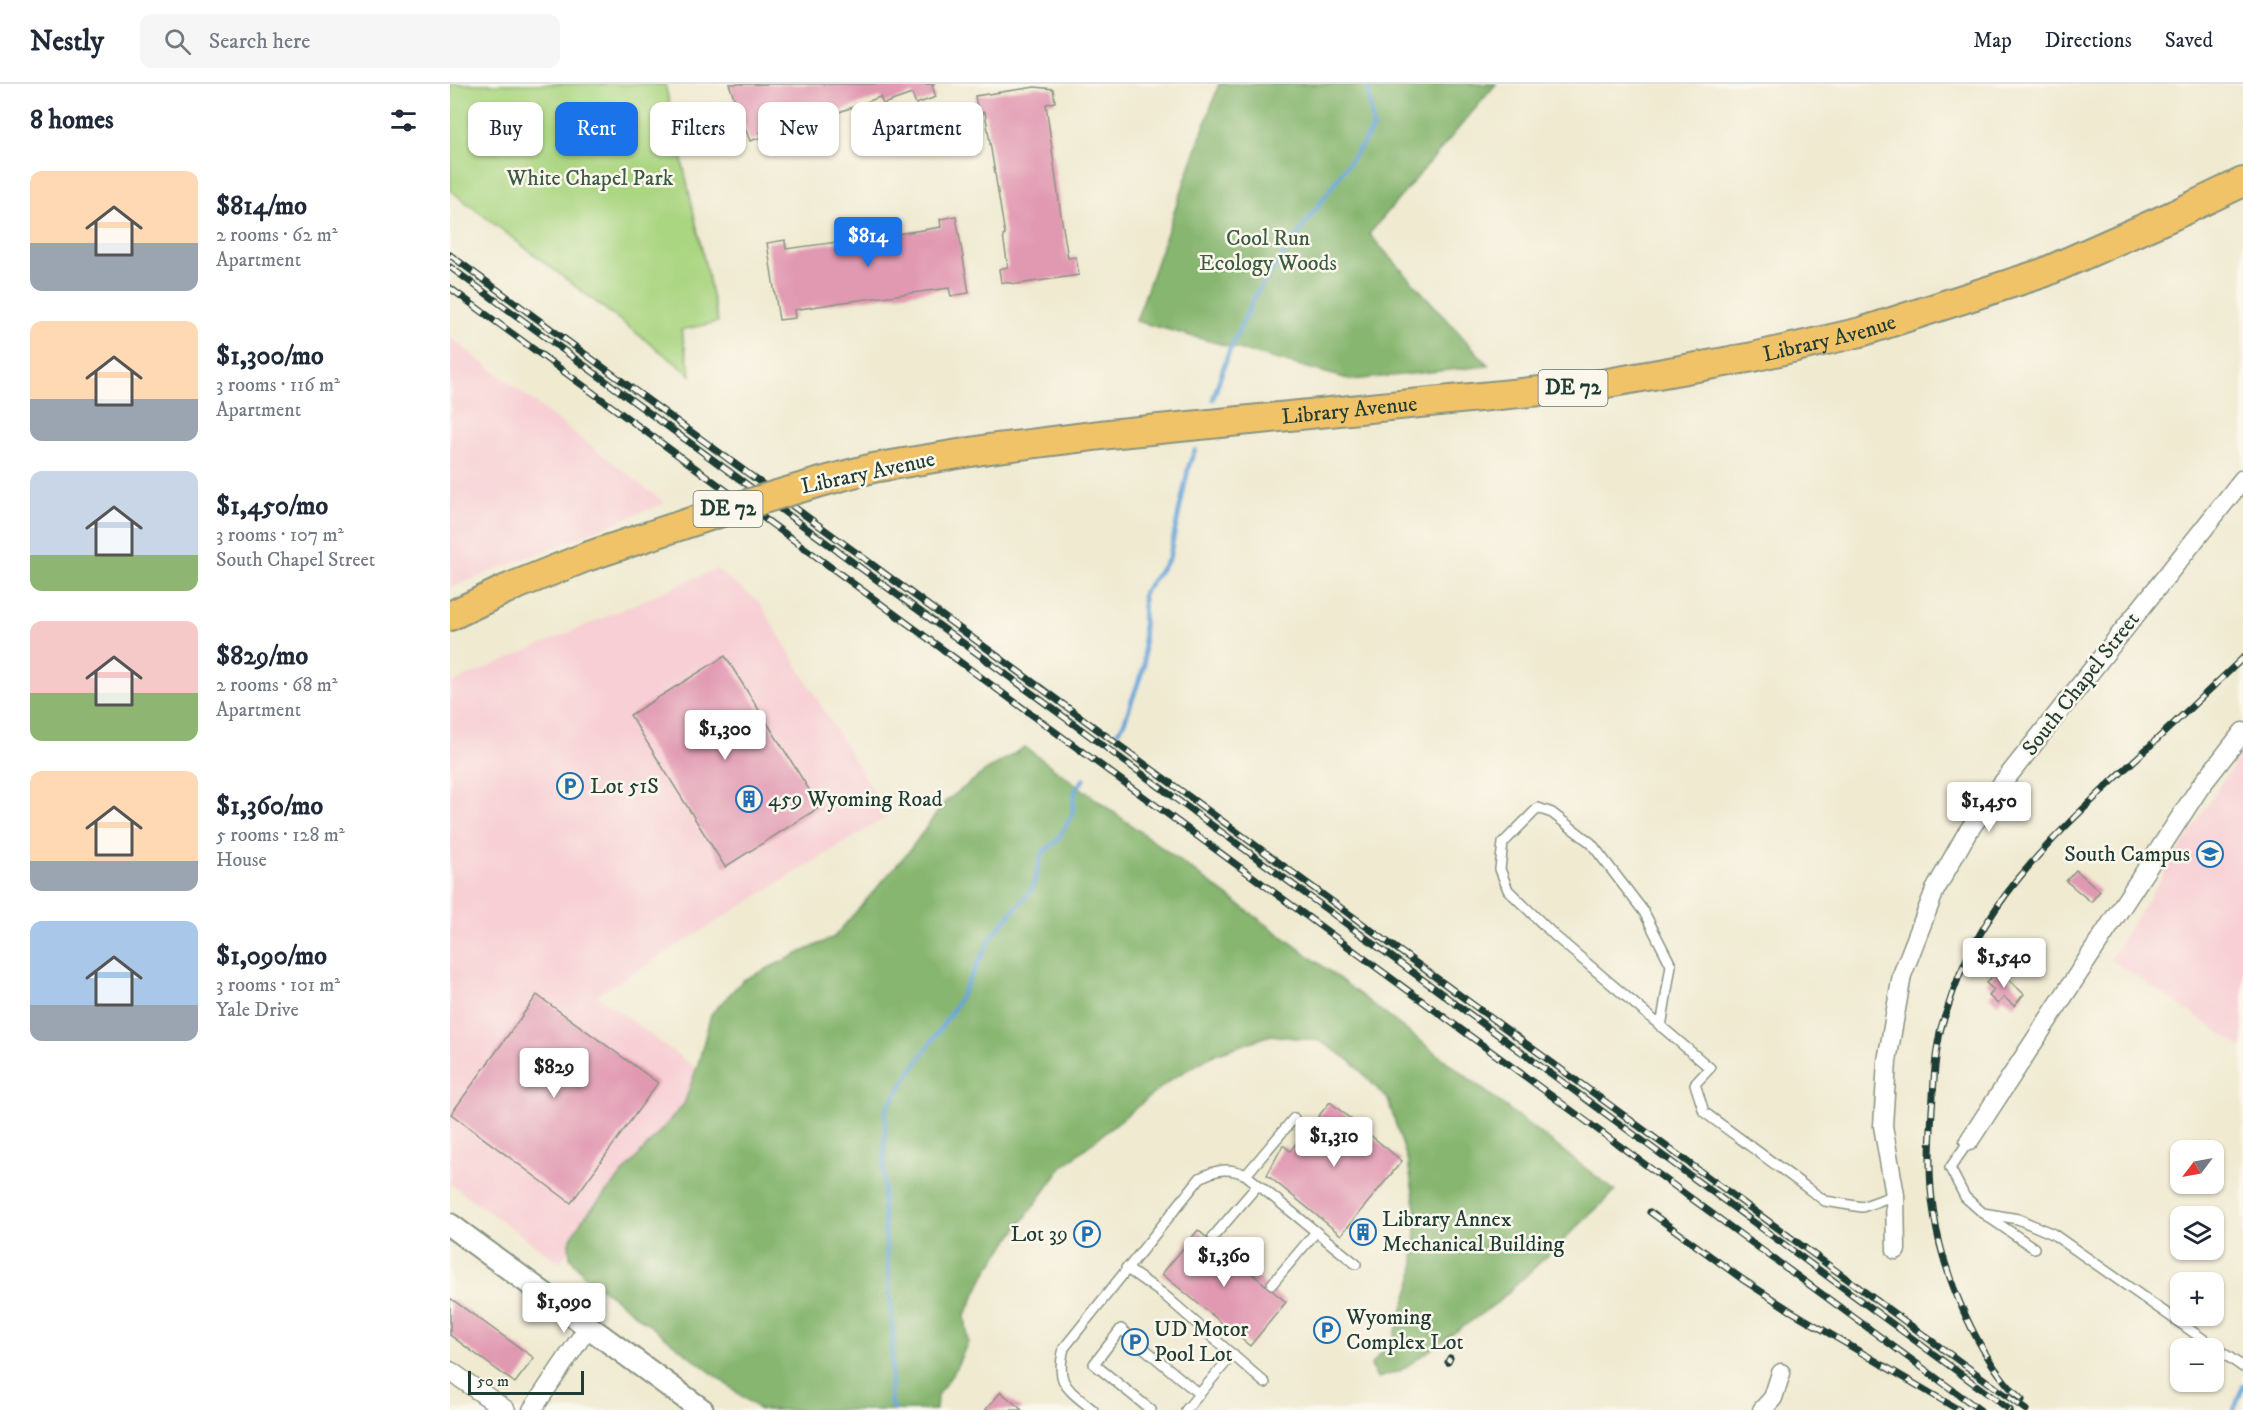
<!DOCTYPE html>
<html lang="en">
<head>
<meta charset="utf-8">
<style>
	body { margin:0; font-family:"IM FELL DW Pica",serif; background:#f6f6f7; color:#1f2937; height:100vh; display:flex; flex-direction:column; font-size:22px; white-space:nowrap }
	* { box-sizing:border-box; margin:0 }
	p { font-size:20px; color:#747a83 }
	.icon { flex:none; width:33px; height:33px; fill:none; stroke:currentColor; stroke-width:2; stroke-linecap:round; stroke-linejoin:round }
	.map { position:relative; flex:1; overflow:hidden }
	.drawer { display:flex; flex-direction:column; background:#fff; width:450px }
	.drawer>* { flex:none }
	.top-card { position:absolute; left:18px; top:18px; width:570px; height:54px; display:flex; gap:12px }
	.needle { width:39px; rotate:238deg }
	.buttons { position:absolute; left:1720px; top:1056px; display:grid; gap:12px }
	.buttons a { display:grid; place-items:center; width:54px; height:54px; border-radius:12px; background:#fff; box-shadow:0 2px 4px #0004; font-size:30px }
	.scale { position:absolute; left:18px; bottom:15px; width:116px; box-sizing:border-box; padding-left:6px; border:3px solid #1f3d34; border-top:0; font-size:16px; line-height:21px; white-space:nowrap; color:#1f3d34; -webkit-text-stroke:4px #fbf7ec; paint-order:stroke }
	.price { position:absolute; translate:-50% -51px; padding:0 14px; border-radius:6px; background:#fff; color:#222; font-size:20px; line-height:39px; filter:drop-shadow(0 2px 3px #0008) }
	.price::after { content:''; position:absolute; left:50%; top:36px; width:18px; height:14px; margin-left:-9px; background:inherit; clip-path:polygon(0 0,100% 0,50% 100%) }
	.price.active { background:#1a73e8; color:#fff }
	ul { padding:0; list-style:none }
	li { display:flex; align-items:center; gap:18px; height:150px; padding:0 30px }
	li span { display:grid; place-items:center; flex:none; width:168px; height:120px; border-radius:12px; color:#555 }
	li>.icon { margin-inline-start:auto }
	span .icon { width:72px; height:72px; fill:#fffc; stroke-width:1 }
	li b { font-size:26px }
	h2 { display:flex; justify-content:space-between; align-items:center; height:72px; padding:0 30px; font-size:26px }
	.chip { padding:0 21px; border-radius:12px; background:#fff; box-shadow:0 2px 4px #0004; font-size:21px; line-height:54px }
	.chip.active { background:#1a73e8; color:#fff }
	header { display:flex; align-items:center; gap:36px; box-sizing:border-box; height:84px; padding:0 30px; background:#fff; border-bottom:2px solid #e0e1e3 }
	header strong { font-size:28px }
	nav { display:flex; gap:33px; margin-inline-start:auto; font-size:21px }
	.search { width:420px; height:54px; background:#f6f6f7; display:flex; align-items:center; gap:15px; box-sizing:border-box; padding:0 21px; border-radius:12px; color:#747a83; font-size:22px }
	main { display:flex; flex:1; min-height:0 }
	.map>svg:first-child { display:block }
</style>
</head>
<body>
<header>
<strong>Nestly</strong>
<div class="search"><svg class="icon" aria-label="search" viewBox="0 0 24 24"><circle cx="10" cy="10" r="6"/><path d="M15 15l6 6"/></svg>Search here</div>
<nav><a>Map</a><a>Directions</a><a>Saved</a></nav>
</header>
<main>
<section class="drawer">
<h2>8 homes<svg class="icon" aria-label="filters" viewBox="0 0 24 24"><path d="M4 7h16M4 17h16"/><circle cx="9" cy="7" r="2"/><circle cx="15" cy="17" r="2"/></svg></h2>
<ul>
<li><span style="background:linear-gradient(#ffd9b3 60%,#9aa5b1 0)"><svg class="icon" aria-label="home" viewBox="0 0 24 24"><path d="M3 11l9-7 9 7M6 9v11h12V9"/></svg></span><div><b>$814/mo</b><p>2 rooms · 62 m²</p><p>Apartment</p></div></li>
<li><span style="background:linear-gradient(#ffd9b3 65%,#9aa5b1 0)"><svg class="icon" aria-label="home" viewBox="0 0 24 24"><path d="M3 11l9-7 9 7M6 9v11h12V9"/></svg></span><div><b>$1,300/mo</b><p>3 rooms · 116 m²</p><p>Apartment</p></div></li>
<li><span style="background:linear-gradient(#c9d6e8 70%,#8fb573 0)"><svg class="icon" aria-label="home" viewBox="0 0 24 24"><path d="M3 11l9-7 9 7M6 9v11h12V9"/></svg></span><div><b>$1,450/mo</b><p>3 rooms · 107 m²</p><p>South Chapel Street</p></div></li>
<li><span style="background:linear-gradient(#f6c9c9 60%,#8fb573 0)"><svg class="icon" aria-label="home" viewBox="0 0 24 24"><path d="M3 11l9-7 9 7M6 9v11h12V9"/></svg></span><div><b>$829/mo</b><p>2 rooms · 68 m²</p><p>Apartment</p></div></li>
<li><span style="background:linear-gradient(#ffd9b3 75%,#9aa5b1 0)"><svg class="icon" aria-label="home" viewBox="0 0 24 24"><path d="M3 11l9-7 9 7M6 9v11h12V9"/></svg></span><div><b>$1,360/mo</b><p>5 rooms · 128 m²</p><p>House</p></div></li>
<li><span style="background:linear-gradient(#a9c7e8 70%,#9aa5b1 0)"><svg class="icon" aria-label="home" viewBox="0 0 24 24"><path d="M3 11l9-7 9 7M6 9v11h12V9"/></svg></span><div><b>$1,090/mo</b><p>3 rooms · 101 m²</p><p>Yale Drive</p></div></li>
</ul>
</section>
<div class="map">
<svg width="1793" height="1326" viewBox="0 0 1793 1326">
	<rect width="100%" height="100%" fill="#fbf7ec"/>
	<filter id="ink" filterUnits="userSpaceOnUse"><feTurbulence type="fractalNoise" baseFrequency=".0167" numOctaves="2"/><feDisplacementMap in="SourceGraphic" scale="12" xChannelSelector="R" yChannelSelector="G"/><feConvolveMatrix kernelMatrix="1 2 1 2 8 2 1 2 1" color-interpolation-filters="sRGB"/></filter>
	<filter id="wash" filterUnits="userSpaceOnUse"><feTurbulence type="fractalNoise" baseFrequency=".008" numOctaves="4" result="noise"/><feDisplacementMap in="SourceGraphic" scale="24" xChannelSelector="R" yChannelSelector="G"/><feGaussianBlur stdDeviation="1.35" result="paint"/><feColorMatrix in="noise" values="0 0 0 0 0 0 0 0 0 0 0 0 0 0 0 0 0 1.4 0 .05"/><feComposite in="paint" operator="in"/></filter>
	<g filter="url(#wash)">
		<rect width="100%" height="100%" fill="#f0ead1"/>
		<path fill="#f7cfd4" d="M0 253 215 419 0 504Z
			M266 485 309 518 438 732 147 911 256 992 110 1179 0 1100V600Z
			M1793 665V964L1660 875Z"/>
		<path fill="#aad581" stroke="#64895a" stroke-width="1.5" d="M0 0H215L268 238 231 246 241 291 0 106Z"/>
		<path fill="#87b66f" stroke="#537a52" stroke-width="1.5" d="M769 0H1046L919 150 1039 282 902 296 686 237Z
			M575 663 874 883 1165 1107 1048 1218 950 1287 927 1294 921 1281 944 1253 963 1194 967 1132 958 1078 938 1016 901 977 870 957 821 951 765 970 723 994 612 1083 538 1185 515 1231 518 1258 504 1288 487 1311 486 1326H310L133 1190 120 1173 119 1158 132 1136 234 1020 249 977 261 930 293 896 384 853 459 767 495 718 534 688Z"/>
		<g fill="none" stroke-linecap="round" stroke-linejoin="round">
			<path stroke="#67a5d9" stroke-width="4.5" d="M763 315 778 270 807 208 923 45 918 0
				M668 647 674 639 694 582 693 509 719 475 739 381 745 366
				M444 1326 440 1317 443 1248 433 1123 436 1025 505 923 542 852 582 805 592 769 607 757 622 731 625 707 634 695
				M1784 1326 1793 1301"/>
		</g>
		<g id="blocks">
			<path fill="#e199b2" d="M279 0H484L482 2 486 13 466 20 462 10 433 20 430 13 362 38 359 30 310 48 312 53 300 57Z
				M585 3 603 5 605 18 596 20 610 125 618 174 626 173 629 191 568 200 551 198 549 185 558 183 553 152 555 151 535 28 528 29 525 12Z
				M506 132 519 209 501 212 499 204 394 218 344 226 345 234 329 236 317 159 335 156 336 165 440 151 491 143 490 135Z
				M275 572 370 723 275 783 180 631Z
				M1626 786 1650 807 1641 818 1616 797Z
				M1548 886 1574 910 1564 922 1554 913 1548 920 1539 912 1544 906 1536 899Z
				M87 911 208 999 121 1119 1 1030Z
				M880 1018 952 1077 891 1151 817 1091 833 1061 840 1067Z
				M748 1146 756 1153 759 1158 765 1159 836 1218 800 1262 712 1190Z
				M0 1214 84 1274 65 1299 0 1251Z
				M551 1308 572 1326H535Z"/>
		</g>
	</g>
	<g filter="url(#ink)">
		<use href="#blocks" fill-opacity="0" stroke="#889482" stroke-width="1.5"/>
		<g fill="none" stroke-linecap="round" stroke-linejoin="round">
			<defs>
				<path id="service" d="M1211 943 1221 881 1194 828 1141 759 1102 729 1088 724 1053 759 1050 785 1058 806 1105 852 1260 984 1245 1000 1254 1028 1375 1117 1412 1123 1445 1111
					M1519 1057 1500 1084 1515 1113 1533 1129 1568 1135 1603 1150 1793 1283
					M796 1091 844 1034
					M1537 1132 1584 1164
					M763 1153 807 1102
					M676 1184 713 1210 815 1299
					M822 1200 865 1149
					M643 1326C617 1304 605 1300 614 1264L750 1094C766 1085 779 1083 796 1091L906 1180
					M701 1326 644 1280 671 1245 749 1310
					M736 1326 783 1270"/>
				<path id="minor" d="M1519 1057 1750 703 1793 648
					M1446 1166 1445 1111 1433 1042 1437 977 1452 891 1485 806 1517 749 1551 701 1793 395
					M0 1287 56 1326
					M82 1326 138 1243
					M1312 1326 1323 1314 1331 1289"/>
				<path id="tertiary" d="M0 1141 252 1326"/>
				<g id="primary">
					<path id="s1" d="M423 384 539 365 659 350 1141 302 1303 273 1411 248 1593 189 1724 131 1793 98"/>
					<path d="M0 532 54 506 136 473"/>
				</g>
			</defs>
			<use href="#service" stroke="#889482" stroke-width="12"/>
			<use href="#minor" stroke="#889482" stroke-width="21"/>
			<use href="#tertiary" stroke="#889482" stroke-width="26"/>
			<use href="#primary" stroke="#889482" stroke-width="32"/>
			<use href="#service" stroke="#fff" stroke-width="9"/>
			<use href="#minor" stroke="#fff" stroke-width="18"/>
			<use href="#tertiary" stroke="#fff" stroke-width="22"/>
			<use href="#primary" stroke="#f1c369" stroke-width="28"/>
			<defs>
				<path id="rail" d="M0 171 1576 1326
					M0 183 1560 1326
					M0 204 1530 1326
					M1200 1128 1292 1195 1341 1227 1509 1326
					M998 1278 1000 1274
					M1572 1316C1528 1275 1492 1188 1484 1130 1478 1095 1480 1061 1482 1026 1484 1002 1484 977 1489 954 1490 943 1495 933 1498 923 1528 823 1600 756 1674 686 1714 649 1753 612 1793 574"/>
			</defs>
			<use href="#rail" stroke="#1f3d34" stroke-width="7"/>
			<use href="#rail" stroke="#fbf7ec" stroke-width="4.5" stroke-dasharray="14" stroke-linecap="butt"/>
			<defs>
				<path id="primary-bridge" d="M136 473C231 441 325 409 423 384"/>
			</defs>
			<use href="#primary-bridge" stroke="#889482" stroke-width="32" stroke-linecap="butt"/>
			<use href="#primary-bridge" stroke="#f1c369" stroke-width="28"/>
		</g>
	</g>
	<defs>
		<symbol id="parking-ring" viewBox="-11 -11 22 22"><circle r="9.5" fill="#fbf7ec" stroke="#1f6fb2" stroke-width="1.5"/><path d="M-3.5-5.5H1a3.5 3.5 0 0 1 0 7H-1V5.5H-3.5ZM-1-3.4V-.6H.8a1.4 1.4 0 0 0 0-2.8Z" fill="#1f6fb2"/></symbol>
		<symbol id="building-ring" viewBox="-11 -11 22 22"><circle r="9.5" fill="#fbf7ec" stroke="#1f6fb2" stroke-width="1.5"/><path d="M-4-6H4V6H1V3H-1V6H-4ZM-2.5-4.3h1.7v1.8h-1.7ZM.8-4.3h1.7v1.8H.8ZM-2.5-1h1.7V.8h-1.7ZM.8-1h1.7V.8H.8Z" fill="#1f6fb2"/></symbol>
		<symbol id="university-ring" viewBox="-11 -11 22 22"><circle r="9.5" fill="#fbf7ec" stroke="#1f6fb2" stroke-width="1.5"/><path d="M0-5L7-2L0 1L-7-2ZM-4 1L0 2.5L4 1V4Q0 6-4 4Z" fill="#1f6fb2"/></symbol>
	</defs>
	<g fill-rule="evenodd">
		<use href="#parking-ring" x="105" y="687" width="30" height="30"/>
		<use href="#building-ring" x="284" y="700" width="30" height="30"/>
		<use href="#university-ring" x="1745" y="755" width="30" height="30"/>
		<use href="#building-ring" x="898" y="1133" width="30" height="30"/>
		<use href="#parking-ring" x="622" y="1135" width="30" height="30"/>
		<use href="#parking-ring" x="862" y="1231" width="30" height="30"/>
		<use href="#parking-ring" x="670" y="1243" width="30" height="30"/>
	</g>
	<g text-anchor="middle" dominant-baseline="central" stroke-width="5" stroke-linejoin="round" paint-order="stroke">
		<g fill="#fbf7ec" stroke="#61756b" stroke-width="1.5">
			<rect x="1088.5" y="286" width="69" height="36" rx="4.5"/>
			<rect x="243.5" y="407" width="69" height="36" rx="4.5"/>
		</g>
		<g font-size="21" font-weight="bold" fill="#1f3d34">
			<text x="1123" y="304">DE 72</text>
			<text x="278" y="425">DE 72</text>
		</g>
		<g font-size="22" fill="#3b5b43" stroke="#fbf7ec">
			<text x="140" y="94">White Chapel Park</text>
			<text x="818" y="154">Cool Run<tspan x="818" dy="25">Ecology Woods</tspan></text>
		</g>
		<g font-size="22" fill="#1f3d34" stroke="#fbf7ec">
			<text stroke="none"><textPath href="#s1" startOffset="966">Library Avenue</textPath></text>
			<text stroke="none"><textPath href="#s1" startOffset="480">Library Avenue</textPath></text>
			<text transform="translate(418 389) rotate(-12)">Library Avenue</text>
			<text transform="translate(1631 600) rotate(-52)">South Chapel Street</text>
		</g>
		<g font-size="22" fill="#1f3d34" stroke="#fbf7ec" text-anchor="start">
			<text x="140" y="702">Lot 51S</text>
			<text x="318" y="715">459 Wyoming Road</text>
			<text x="1740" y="770" text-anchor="end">South Campus</text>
			<text x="932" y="1135">Library Annex<tspan x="932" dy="25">Mechanical Building</tspan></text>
			<text x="618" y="1150" text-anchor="end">Lot 39</text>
			<text x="896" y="1233">Wyoming<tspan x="896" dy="25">Complex Lot</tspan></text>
			<text x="704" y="1245">UD Motor<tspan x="704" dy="25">Pool Lot</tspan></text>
		</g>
	</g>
</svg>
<div class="buttons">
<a><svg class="needle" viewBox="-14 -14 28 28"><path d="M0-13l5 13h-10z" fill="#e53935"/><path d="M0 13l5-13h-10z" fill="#747a83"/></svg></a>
<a><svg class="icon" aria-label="layers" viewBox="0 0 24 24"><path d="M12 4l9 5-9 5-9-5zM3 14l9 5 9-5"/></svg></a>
<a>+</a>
<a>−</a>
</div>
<div class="scale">50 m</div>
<b class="price active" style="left:418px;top:184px">$814</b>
<b class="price" style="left:275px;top:677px">$1,300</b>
<b class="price" style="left:1539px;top:749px">$1,450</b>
<b class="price" style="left:1554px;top:905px">$1,540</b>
<b class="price" style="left:104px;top:1015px">$829</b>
<b class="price" style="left:884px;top:1084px">$1,310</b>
<b class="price" style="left:774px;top:1204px">$1,360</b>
<b class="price" style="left:114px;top:1250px">$1,090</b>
<div class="top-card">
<a class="chip">Buy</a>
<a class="chip active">Rent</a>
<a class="chip">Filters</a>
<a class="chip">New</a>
<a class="chip">Apartment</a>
</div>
</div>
</main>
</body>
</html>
